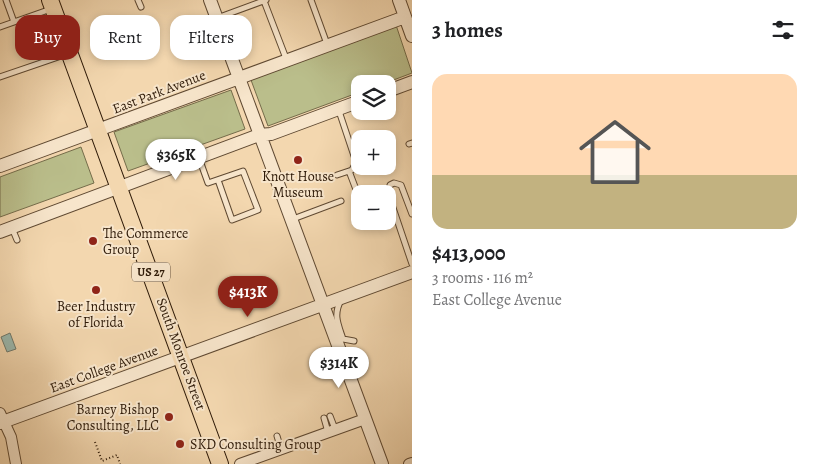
<!DOCTYPE html>
<html lang="en">
<head>
<meta charset="utf-8">
<style>
	body { margin:0; font-family:Alegreya,serif; background:#f2f2f2; color:#202124; height:100vh; display:flex; flex-direction:column; font-size:19px; white-space:nowrap }
	* { box-sizing:border-box; margin:0 }
	p { font-size:16px; color:#757577 }
	.icon { flex:none; width:28px; height:28px; fill:none; stroke:currentColor; stroke-width:2; stroke-linecap:round; stroke-linejoin:round }
	.map { position:relative; flex:1; overflow:hidden }
	.drawer { display:flex; flex-direction:column; background:#fff; width:405px }
	.drawer>* { flex:none }
	.top-card { position:absolute; left:15px; top:15px; width:321px; height:45px; display:flex; gap:10px }
	.controls { position:absolute; left:351px; top:75px; display:grid; gap:10px }
	.controls a { display:grid; place-items:center; width:45px; height:45px; border-radius:10px; background:#fff; box-shadow:0 2px 8px #0003; font-size:25px }
	.price { position:absolute; translate:-50% -42px; padding:0 11px; border-radius:18px; background:#fff; color:#222; font-size:16px; line-height:32px; filter:drop-shadow(0 1px 2px #0008) }
	.price::after { content:''; position:absolute; left:50%; top:30px; width:15px; height:11px; margin-left:-8px; background:inherit; clip-path:polygon(0 0,100% 0,50% 100%) }
	.price.selected { background:#8f2418; color:#fff }
	ul { padding:0; list-style:none }
	li { display:grid; align-content:center; gap:10px; height:265px; padding:0 20px }
	li span { display:grid; place-items:center; height:155px; border-radius:15px; color:#555 }
	li>.icon { margin-inline-start:auto }
	span .icon { width:90px; height:90px; fill:#fffc; stroke-width:1 }
	li b { font-size:21px }
	h2 { display:flex; justify-content:space-between; align-items:center; height:60px; padding:0 20px; font-size:21px }
	.chip { padding:0 18px; border-radius:15px; background:#fff; box-shadow:0 2px 8px #0003; font-size:18px; line-height:45px }
	.chip.selected { background:#8f2418; color:#fff }
	main { display:flex; flex:1; min-height:0 }
	.map>svg:first-child { display:block }
</style>
</head>
<body>
<main>
<div class="map">
<svg width="412" height="464" viewBox="0 0 412 464">
	<rect width="100%" height="100%" fill="#f3d7af"/>
	<filter id="stains"><feTurbulence type="fractalNoise" baseFrequency=".004" numOctaves="4"/><feColorMatrix values="0 0 0 0 .2 0 0 0 0 .09 0 0 0 0 .02 0 0 0 .5 -.17"/></filter>
	<radialGradient id="worn" r=".72"><stop offset=".6" stop-color="#630" stop-opacity="0"/><stop offset="1" stop-color="#630" stop-opacity=".3"/></radialGradient>
	<path fill="#babe8b" stroke="#746c4a" d="M396 25 412 73 383 84H360V92L268 126 251 80Z
		M231 90 245 129 128 171 114 132Z
		M81 147 94 183 0 217V177Z"/>
	<path fill="#9bb9af" stroke="#6f796c" d="M10 333 16 349 7 352 1 337Z"/>
	<g fill="none" stroke-linecap="round" stroke-linejoin="round">
		<defs>
			<path id="service" d="M6 0 14 22
				M138 0 141 7
				M311 0 327 44
				M264 1 287 61
				M217 18 266 0
				M0 27 51 9
				M0 77 67 54
				M409 144 412 143
				M199 158 208 183 243 171 258 210 232 220 218 180
				M349 171 360 200
				M337 175 352 170 356 162 339 111
				M412 214 401 185 394 183 390 185 388 193 412 264
				M293 219 341 201
				M368 221 369 223
				M12 228 17 240
				M341 300C333 315 338 324 343 339L354 341
				M330 416 335 429
				M324 418 328 432
				M277 436 281 449"/>
			<path id="minor" d="M0 413 11 437 16 464
				M240 464 365 419
				M409 464 412 463"/>
			<path id="tertiary" d="M210 0 382 464
				M399 0 412 36
				M388 91 412 82
				M0 166 405 17
				M0 232 259 135 271 134 360 101
				M0 423 412 272"/>
			<path id="primary" d="M50 0 220 464"/>
		</defs>
		<use href="#service" stroke="#5f4932" stroke-width="7"/>
		<use href="#minor" stroke="#5f4932" stroke-width="12"/>
		<use href="#tertiary" stroke="#5f4932" stroke-width="14"/>
		<use href="#primary" stroke="#2e1a08" stroke-width="18"/>
		<path stroke="#2e1a08" stroke-width="2" stroke-dasharray="1 2.5" stroke-linecap="butt" d="M95 442 102 461 117 455 120 464"/>
		<use href="#service" stroke="#f7e5cb" stroke-width="5"/>
		<use href="#minor" stroke="#f7e5cb" stroke-width="10"/>
		<use href="#tertiary" stroke="#f7e5cb" stroke-width="12"/>
		<use href="#primary" stroke="#f3d7af" stroke-width="16"/>
	</g>
	<g fill="#8f2418" stroke="#f7e5cb" stroke-width="2">
		<circle cx="298" cy="160" r="5"/>
		<circle cx="93" cy="241" r="5"/>
		<circle cx="96" cy="290" r="5"/>
		<circle cx="169" cy="417" r="5"/>
		<circle cx="180" cy="444" r="5"/>
	</g>
	<g text-anchor="middle" dominant-baseline="central" stroke-width="4" stroke-linejoin="round" paint-order="stroke">
		<rect fill="#f7e5cb" stroke="#6a5742" stroke-width="1" x="132" y="262.5" width="38" height="19" rx="4"/>
		<g font-size="12" font-weight="bold" fill="#2e1a08">
			<text x="151" y="272">US 27</text>
		</g>
		<g font-size="14" fill="#2e1a08" stroke="#f7e5cb">
			<text transform="translate(159 92) rotate(-21)">East Park Avenue</text>
			<text transform="translate(181 354) rotate(70)">South Monroe Street</text>
			<text transform="translate(104 369) rotate(-20)">East College Avenue</text>
		</g>
		<g font-size="14" fill="#2e1a08" stroke="#f7e5cb">
			<text x="298" y="176">Knott House<tspan x="298" dy="16">Museum</tspan></text>
			<text x="103" y="233" text-anchor="start">The Commerce<tspan x="103" dy="16">Group</tspan></text>
			<text x="96" y="306">Beer Industry<tspan x="96" dy="16">of Florida</tspan></text>
			<text x="159" y="409" text-anchor="end">Barney Bishop<tspan x="159" dy="16">Consulting, LLC</tspan></text>
			<text x="190" y="444" text-anchor="start">SKD Consulting Group</text>
		</g>
	</g>
	<rect width="100%" height="100%" filter="url(#stains)"/>
	<rect width="100%" height="100%" fill="url(#worn)"/>
</svg>
<div class="controls">
<a><svg class="icon" aria-label="layers" viewBox="0 0 24 24"><path d="M12 4l9 5-9 5-9-5zM3 14l9 5 9-5"/></svg></a>
<a>+</a>
<a>−</a>
</div>
<b class="price" style="left:176px;top:181px">$365K</b>
<b class="price selected" style="left:248px;top:318px">$413K</b>
<b class="price" style="left:339px;top:389px">$314K</b>
<div class="top-card">
<a class="chip selected">Buy</a>
<a class="chip">Rent</a>
<a class="chip">Filters</a>
</div>
</div>
<section class="drawer">
<h2>3 homes<svg class="icon" aria-label="filters" viewBox="0 0 24 24"><path d="M4 7h16M4 17h16"/><circle cx="9" cy="7" r="2"/><circle cx="15" cy="17" r="2"/></svg></h2>
<ul>
<li><span style="background:linear-gradient(#ffd9b3 65%,#c2b280 0)"><svg class="icon" aria-label="home" viewBox="0 0 24 24"><path d="M3 11l9-7 9 7M6 9v11h12V9"/></svg></span><div><b>$413,000</b><p>3 rooms · 116 m²</p><p>East College Avenue</p></div></li>
</ul>
</section>
</main>
</body>
</html>
